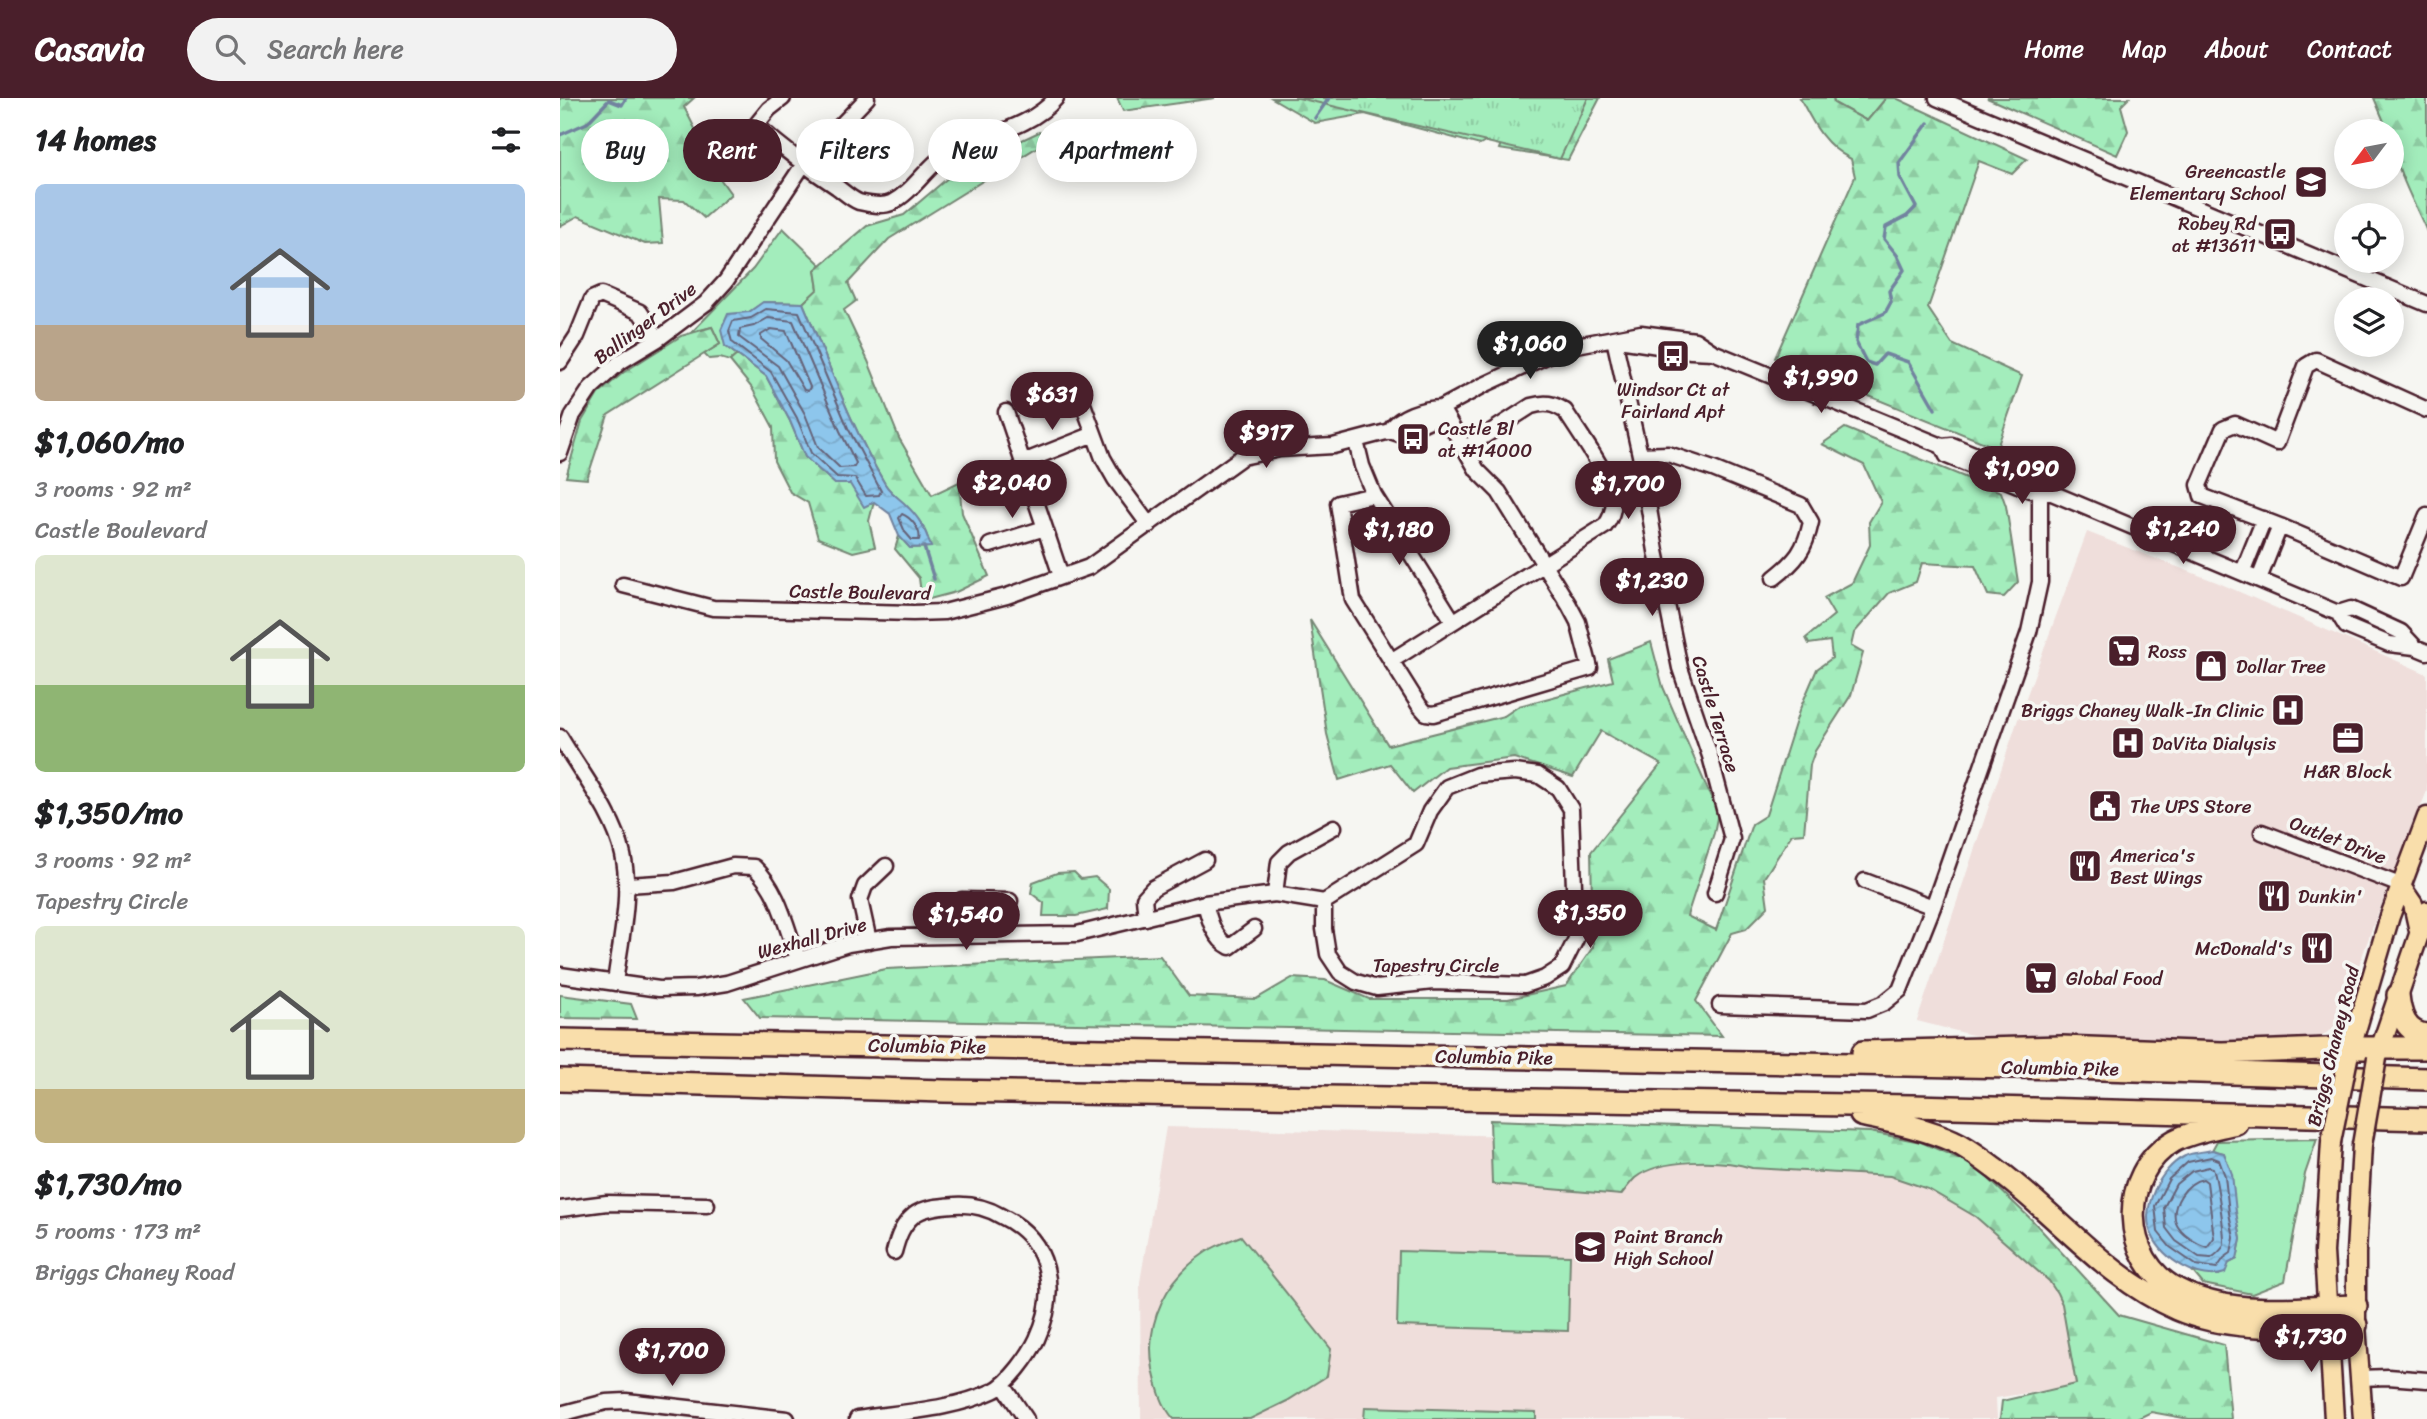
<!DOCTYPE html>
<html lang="en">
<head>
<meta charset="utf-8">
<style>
	body { margin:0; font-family:Sriracha,sans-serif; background:#f2f2f2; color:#202124; height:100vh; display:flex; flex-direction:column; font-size:26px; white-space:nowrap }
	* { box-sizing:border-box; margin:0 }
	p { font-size:23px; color:#757577 }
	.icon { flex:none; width:38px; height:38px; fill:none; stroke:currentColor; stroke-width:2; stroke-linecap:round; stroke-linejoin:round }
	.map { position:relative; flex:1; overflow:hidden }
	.panel { display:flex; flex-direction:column; background:#fff; width:560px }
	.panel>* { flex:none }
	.banner { position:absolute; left:21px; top:21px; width:665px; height:63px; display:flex; gap:14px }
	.needle { width:46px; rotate:238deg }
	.buttons { position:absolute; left:1774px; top:21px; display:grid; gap:14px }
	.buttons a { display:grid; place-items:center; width:70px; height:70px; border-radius:50%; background:#fff; box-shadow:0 4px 18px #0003; font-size:35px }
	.price { position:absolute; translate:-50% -60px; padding:0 16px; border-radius:24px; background:#4a1f2b; color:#fff; font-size:23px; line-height:46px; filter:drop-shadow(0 2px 4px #0008) }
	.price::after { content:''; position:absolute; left:50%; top:42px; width:21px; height:16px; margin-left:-10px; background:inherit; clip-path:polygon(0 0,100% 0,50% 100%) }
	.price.on { background:#222; color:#fff }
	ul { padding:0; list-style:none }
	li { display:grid; align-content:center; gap:14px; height:371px; padding:0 35px }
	li span { display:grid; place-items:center; height:217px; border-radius:10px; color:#555 }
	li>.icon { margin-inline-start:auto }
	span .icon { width:126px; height:126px; fill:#fffc; stroke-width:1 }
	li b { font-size:30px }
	h2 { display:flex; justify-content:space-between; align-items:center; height:84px; padding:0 35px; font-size:30px }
	.pill { padding:0 24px; border-radius:32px; background:#fff; box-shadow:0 4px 18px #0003; font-size:24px; line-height:63px }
	.pill.on { background:#4a1f2b; color:#fff }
	header { display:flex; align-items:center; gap:42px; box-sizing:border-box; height:98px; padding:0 35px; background:#4a1f2b; color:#fff }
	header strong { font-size:33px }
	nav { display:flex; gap:38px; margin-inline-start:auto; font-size:24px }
	.search { width:490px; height:63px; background:#f2f2f2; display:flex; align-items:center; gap:18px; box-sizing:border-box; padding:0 24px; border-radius:38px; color:#757577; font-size:26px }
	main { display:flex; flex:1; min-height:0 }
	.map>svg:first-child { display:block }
</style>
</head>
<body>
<header>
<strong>Casavia</strong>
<div class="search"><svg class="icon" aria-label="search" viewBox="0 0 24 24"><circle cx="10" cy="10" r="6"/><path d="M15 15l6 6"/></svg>Search here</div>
<nav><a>Home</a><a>Map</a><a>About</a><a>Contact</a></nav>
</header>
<main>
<section class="panel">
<h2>14 homes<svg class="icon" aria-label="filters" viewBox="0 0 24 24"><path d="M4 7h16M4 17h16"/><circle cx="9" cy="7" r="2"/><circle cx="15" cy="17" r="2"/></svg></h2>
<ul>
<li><span style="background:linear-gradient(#a9c7e8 65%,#b9a48a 0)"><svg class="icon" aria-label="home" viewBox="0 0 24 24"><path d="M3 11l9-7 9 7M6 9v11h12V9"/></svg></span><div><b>$1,060/mo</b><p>3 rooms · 92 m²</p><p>Castle Boulevard</p></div></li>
<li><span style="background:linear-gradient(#dfe7d0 60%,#8fb573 0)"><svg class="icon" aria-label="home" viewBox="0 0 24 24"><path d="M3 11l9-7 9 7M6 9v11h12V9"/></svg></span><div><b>$1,350/mo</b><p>3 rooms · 92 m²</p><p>Tapestry Circle</p></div></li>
<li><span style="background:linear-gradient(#dfe7d0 75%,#c2b280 0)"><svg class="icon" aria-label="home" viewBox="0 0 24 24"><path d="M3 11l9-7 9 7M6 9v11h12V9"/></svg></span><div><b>$1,730/mo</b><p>5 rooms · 173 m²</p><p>Briggs Chaney Road</p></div></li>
</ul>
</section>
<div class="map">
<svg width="1867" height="1321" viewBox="0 0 1867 1321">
	<defs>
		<pattern id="forest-firs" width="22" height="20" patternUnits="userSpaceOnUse" patternTransform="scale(1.75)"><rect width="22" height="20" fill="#a3edbc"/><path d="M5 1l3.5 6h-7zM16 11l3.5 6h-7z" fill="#8ecba2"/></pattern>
		<pattern id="park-tufts" width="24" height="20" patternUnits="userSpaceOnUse" patternTransform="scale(1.75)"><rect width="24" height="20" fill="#a3edbc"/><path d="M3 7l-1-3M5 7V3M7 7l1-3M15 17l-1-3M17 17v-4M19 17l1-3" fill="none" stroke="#8ecba2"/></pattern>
		<pattern id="water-waves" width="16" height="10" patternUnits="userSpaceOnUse" patternTransform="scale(1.75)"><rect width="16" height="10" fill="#8dc6ec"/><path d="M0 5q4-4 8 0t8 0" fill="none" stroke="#7baacb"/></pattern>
	</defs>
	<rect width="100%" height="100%" fill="#f6f6f2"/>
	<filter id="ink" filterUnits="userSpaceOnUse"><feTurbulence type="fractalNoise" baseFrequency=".0143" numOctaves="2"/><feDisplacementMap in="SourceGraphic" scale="14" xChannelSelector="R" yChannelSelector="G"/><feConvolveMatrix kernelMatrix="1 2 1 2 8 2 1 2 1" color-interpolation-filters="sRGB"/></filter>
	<g filter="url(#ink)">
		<path fill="#efdedb" d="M1527 434 1659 485 1867 576V693L1813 828 1777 929 1748 945 1424 940 1357 923 1457 624Z
			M606 1029 1113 1042 1331 1054 1501 1178 1517 1287 1436 1300 1437 1321H581L580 1184Z"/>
		<path fill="#a3edbc" stroke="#768674" stroke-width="2" d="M1273 0H1326L1307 23 1274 5Z
			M223 130 261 167 255 172 258 191 243 205 204 204 189 214 165 248 177 257 170 263 160 260 149 261 144 256 160 246 152 229 132 234 193 171Z
			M1757 1041 1745 1076 1725 1183 1692 1196 1643 1186 1633 1174 1659 1177 1669 1165 1677 1161 1681 1141 1664 1055 1652 1052 1657 1043Z
			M681 1138 771 1251 767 1278 727 1303 690 1321H614C601 1307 597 1289 593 1271 584 1224 607 1180 646 1154 656 1147 669 1143 681 1138Z
			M839 1153 1010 1158 1008 1233 837 1228Z
			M805 1309 976 1314V1321H804Z"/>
		<path fill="url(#forest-firs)" stroke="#768674" stroke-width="2" d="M0 0H134L124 9 161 82 171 96 144 120 124 102 99 101 103 145 85 146 18 118 0 128Z
			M557 0H655L563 13Z
			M712 0H916L932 40 920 47 805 16 755 25Z
			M1004 0H1040L1008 62 939 51 944 37Z
			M1240 0H1273L1274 5 1307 23 1326 0H1336L1467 61 1452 76 1419 63 1368 210 1392 246 1462 278 1437 350 1215 260 1295 79 1291 61C1264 48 1253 25 1240 0Z
			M1427 0H1569L1561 8 1568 33 1557 57Z
			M1814 0H1867V134C1854 103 1832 67 1832 33H1828Z
			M505 32 329 141 288 185 296 203 284 212 308 263 339 340 372 397 399 384 402 415 429 478 396 494 362 503 359 480 335 451 339 438 350 450 370 449C367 431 357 418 343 405 337 399 329 393 325 386 291 329 269 266 243 205L258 191 255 172 307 128 344 117 396 73 479 34Z
			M152 229 160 246 48 317 27 381 6 379 22 323 38 296 64 274 121 238Z
			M177 257 206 278 230 323 245 359 275 386 290 385 314 404 309 423 315 449 293 454 258 440 248 405 230 394 214 363 213 329 192 290 170 263Z
			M1285 330 1441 394 1446 408 1458 484 1444 499 1428 497 1415 468 1362 465 1356 484 1329 495 1294 535 1291 548 1303 555 1291 597 1255 653 1250 667 1244 735 1232 736 1204 780 1208 809 1186 831 1172 835 1136 903 1162 938 200 920 184 900 326 871 600 858 629 898 696 901 732 880 765 882 809 901H948L1006 888 1033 849 1031 754 1101 666 1041 633 1013 679 954 660 886 669 853 695 830 666 779 682 767 636 750 522 828 647 944 618 959 608 1053 583 1048 561 1091 544 1103 589 1158 715 1154 735 1127 818 1156 832 1192 726 1206 717 1239 613 1257 571 1272 560 1270 543 1249 546 1246 540 1274 517 1264 500 1292 485 1310 447 1309 424 1321 404 1304 367 1262 346Z
			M514 774 521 781 535 779 549 791 548 811 516 818H483L484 805 471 795 473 784 497 775Z
			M0 897 71 906 77 921 0 920Z
			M930 1022 1310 1034 1361 1044 1414 1067 1472 1122 1559 1217 1664 1247 1671 1321H1629L1591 1314 1577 1321H1440L1442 1303 1516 1286 1502 1206 1497 1195 1489 1183 1416 1119 1368 1091 1330 1078 1192 1070C1162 1061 1100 1060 1075 1080 1070 1085 1065 1092 1061 1097L932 1086Z"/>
		<path fill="url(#park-tufts)" stroke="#768674" stroke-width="2" d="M738 0H1028L1000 61Z"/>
		<path fill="url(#water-waves)" stroke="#72839f" stroke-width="2" d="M203 204 243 205C269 266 291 329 325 386 329 393 337 399 344 405 359 419 365 430 371 449L350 450 339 438 330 416 314 404 304 409 290 386H275L245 359 230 323 206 278 165 248 161 232 168 216 189 214Z
			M1652 1052 1664 1055 1672 1076 1676 1114 1681 1141 1677 1161 1669 1165 1665 1175C1639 1184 1603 1161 1592 1137 1579 1112 1600 1070 1625 1058 1632 1054 1644 1054 1652 1052Z"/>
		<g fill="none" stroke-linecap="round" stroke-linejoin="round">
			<path stroke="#656278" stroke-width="2" d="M206 211 239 214 288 330 321 393 319 397 306 398 295 380 277 379 251 355 237 320 211 274 172 244 169 233 173 223 191 220Z
				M208 220 233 223 280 333 296 365 294 369 280 370 258 349 245 316 218 268 179 239 180 231 194 228Z
				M211 231 226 233 250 289 248 293 244 292 226 262 201 241V237Z
				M342 416C350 419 362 432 359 442H352L345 434 339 420Z
				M1651 1059 1659 1062 1665 1078 1669 1115 1674 1140 1671 1155 1664 1160 1657 1170 1636 1167 1610 1149 1598 1134 1595 1108 1609 1081 1628 1064Z
				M1649 1069 1653 1070C1656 1078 1667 1144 1663 1149 1661 1152 1655 1158 1651 1160L1639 1159 1616 1143 1606 1130 1604 1109 1616 1086 1632 1073Z
				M1643 1081 1647 1084 1654 1140 1647 1149C1637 1146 1620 1136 1616 1125 1610 1108 1626 1084 1643 1081Z"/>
			<path stroke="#72839f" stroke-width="3.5" d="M755 20 769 0
				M1368 25 1339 65 1340 79 1356 109 1347 118 1326 129 1324 141 1337 157 1344 172 1329 193 1331 204 1325 215 1298 227 1296 244 1306 264 1315 267 1325 256 1348 264 1375 311
				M0 37 27 25 49 2 62 7 66 0
				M364 449 374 481"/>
			<defs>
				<path id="minor" d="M223 0 209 11 196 27C222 50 248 70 277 89 284 94 291 101 299 104 308 106 322 109 331 105 355 93 368 65 392 53 426 37 472 29 496 0
					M1377 0 1867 206
					M1054 241 1080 357 1096 453 1120 570 1150 658 1172 741 1155 795
					M1059 242 1131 253 1153 254
					M0 264 17 238 32 201 41 197 80 214 98 241
					M516 287 543 360 555 381 589 427
					M1867 312 1756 262 1746 268 1717 345 1675 326 1663 331 1639 387 1642 398 1720 428 1841 480 1867 417
					M446 314 501 478
					M830 333C838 318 865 310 881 310
					M796 343 802 368 814 397 778 405 793 502 859 607 866 615 874 616 1030 570 1018 524 1009 507 939 394 917 372 881 310
					M1382 348 1387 358 1470 392 1480 390
					M0 355 13 317 31 290 60 264 98 241 146 205 166 183 243 67 307 0
					M1080 357 1108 356 1153 371 1241 407 1251 424C1245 452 1236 463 1214 480
					M463 364 534 336
					M814 397 893 523
					M430 447 485 430
					M1683 473 1704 421
					M1699 481 1720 428
					M63 487 153 510 353 515 384 514 447 498 529 469 682 359 720 351 773 348 830 333 839 336 872 321 881 310 924 287 1006 249 1081 235 1135 242 1153 254 1382 348 1392 347 1472 380 1480 390 1778 515 1786 528 1829 546 1855 549 1867 554
					M1778 515 1791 511 1841 534 1855 549
					M831 563 1045 428C1052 419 1055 408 1053 396 1049 377 1017 332 1005 313 993 305 985 304 971 308L904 351
					M0 639C21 675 55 717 63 757 72 798 60 844 55 885
					M955 674 978 677 998 690 1011 711 1016 841 1002 869 985 880 965 887 873 884 817 890 796 884 780 874 768 856 764 831V804L856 746 870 713 887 689 917 677Z
					M1702 734 1840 787
					M1305 783 1373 809
					M67 787 114 784 173 768 194 769C219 792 226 829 238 861
					M715 796 719 764 729 754 774 729
					M645 805C649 821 654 841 670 849L694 831
					M586 820 584 800 593 790 645 762
					M391 837V815L402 802 450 803
					M309 843 300 802 305 788 326 768
					M0 877 99 891 136 890 167 885 288 846 331 839 517 836 645 805 675 801 715 796 764 804
					M1160 907 1307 912 1324 905 1340 892 1373 809 1469 534 1480 484V390
					M0 1111 47 1105 147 1107
					M1800 1280 1828 1279 1867 1282
					M443 1287 466 1321
					M0 1316 46 1304 66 1303 227 1321
					M297 1321C341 1314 392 1312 433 1293 449 1286 470 1256 477 1241 499 1193 491 1142 441 1118 427 1110 411 1106 395 1107 382 1108 364 1109 354 1117 342 1127 338 1139 334 1154"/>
				<path id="major" d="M1840 787 1853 806 1859 833
					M1788 960 1830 818 1867 719
					M1817 960 1867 813
					M1771 1044 1764 1154 1774 1321
					M1802 1047 1796 1155V1227L1803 1321"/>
				<path id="highway" d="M1838 897C1840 916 1845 935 1867 937
					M0 942 1510 970 1867 981
					M1303 954 1502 949 1662 955 1792 950H1867
					M0 982 384 993 1352 1008 1867 1021
					M1301 1017C1332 1024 1364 1030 1393 1043 1409 1050 1423 1062 1437 1072 1498 1117 1547 1181 1617 1211 1673 1235 1737 1228 1796 1227
					M1676 1025C1656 1030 1633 1033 1614 1043 1558 1075 1560 1163 1618 1192 1672 1220 1737 1209 1796 1208"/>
			</defs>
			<use href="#minor" stroke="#4a1f2b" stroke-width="19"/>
			<use href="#major" stroke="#4a1f2b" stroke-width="23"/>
			<use href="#highway" stroke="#4a1f2b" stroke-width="26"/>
			<use href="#minor" stroke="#f6f6f2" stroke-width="14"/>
			<use href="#major" stroke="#f9deab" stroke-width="18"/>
			<use href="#highway" stroke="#f9deab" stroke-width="21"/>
			<defs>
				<path id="major-bridge" d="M1771 1044 1788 960
					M1802 1047 1817 960"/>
			</defs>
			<use href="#major-bridge" stroke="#4a1f2b" stroke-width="23" stroke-linecap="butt"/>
			<use href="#major-bridge" stroke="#f9deab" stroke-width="18"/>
		</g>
	</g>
	<defs>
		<symbol id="school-square" viewBox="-11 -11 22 22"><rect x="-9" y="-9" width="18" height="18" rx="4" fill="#4a1f2b" stroke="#f6f6f2"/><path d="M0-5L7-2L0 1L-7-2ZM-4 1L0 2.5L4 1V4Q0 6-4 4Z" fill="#fff"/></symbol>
		<symbol id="bus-square" viewBox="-11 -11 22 22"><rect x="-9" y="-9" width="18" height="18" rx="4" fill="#4a1f2b" stroke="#f6f6f2"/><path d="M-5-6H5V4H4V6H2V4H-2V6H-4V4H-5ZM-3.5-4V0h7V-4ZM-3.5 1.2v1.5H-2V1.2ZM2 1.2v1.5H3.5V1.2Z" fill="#fff"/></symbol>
		<symbol id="supermarket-square" viewBox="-11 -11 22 22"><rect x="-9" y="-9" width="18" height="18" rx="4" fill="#4a1f2b" stroke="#f6f6f2"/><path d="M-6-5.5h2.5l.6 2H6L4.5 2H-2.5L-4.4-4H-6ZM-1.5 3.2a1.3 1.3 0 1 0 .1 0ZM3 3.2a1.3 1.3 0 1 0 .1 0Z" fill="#fff"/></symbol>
		<symbol id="shop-square" viewBox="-11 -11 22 22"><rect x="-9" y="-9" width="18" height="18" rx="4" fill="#4a1f2b" stroke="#f6f6f2"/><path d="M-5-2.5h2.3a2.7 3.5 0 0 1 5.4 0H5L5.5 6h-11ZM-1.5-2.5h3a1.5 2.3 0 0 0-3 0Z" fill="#fff"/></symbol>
		<symbol id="hospital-square" viewBox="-11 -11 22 22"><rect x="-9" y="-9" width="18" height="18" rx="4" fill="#4a1f2b" stroke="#f6f6f2"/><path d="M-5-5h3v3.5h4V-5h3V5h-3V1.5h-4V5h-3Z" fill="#fff"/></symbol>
		<symbol id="office-square" viewBox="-11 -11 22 22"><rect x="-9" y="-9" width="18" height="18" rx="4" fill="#4a1f2b" stroke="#f6f6f2"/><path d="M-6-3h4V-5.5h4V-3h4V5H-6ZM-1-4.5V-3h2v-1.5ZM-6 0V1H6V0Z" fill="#fff"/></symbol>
		<symbol id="civic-square" viewBox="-11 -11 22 22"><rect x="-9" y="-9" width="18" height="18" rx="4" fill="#4a1f2b" stroke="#f6f6f2"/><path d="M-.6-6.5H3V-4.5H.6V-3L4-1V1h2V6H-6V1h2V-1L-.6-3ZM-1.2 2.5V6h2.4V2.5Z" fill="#fff"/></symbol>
		<symbol id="restaurant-square" viewBox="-11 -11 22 22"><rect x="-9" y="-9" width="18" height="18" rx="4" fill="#4a1f2b" stroke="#f6f6f2"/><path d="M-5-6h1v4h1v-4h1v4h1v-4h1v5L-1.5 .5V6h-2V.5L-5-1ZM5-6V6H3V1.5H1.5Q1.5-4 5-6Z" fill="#fff"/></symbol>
	</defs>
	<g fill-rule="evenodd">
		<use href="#school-square" x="1732" y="65" width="38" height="38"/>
		<use href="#bus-square" x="1701" y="117" width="38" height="38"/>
		<use href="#bus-square" x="1094" y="239" width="38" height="38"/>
		<use href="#bus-square" x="834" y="322" width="38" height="38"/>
		<use href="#supermarket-square" x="1545" y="534" width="38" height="38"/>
		<use href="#shop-square" x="1632" y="549" width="38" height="38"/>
		<use href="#hospital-square" x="1709" y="593" width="38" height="38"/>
		<use href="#office-square" x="1769" y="621" width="38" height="38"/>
		<use href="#hospital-square" x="1549" y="626" width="38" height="38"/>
		<use href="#civic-square" x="1526" y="689" width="38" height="38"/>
		<use href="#restaurant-square" x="1506" y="749" width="38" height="38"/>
		<use href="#restaurant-square" x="1695" y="779" width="38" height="38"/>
		<use href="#restaurant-square" x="1738" y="831" width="38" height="38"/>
		<use href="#supermarket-square" x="1462" y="861" width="38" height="38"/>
		<use href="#school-square" x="1011" y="1130" width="38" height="38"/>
	</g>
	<g text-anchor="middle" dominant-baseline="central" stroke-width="7" stroke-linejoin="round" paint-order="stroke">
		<g font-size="19" fill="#4a1f2b" stroke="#f6f6f2" text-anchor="start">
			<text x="1726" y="73" text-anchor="end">Greencastle<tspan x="1726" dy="22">Elementary School</tspan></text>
			<text x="1696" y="125" text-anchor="end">Robey Rd<tspan x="1696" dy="22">at #13611</tspan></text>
			<text x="1113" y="291" text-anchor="middle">Windsor Ct at<tspan x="1113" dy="22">Fairland Apt</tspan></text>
			<text x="878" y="330">Castle Bl<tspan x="878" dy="22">at #14000</tspan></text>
			<text x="1588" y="553">Ross</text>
			<text x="1676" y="568">Dollar Tree</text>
			<text x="1704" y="612" text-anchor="end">Briggs Chaney Walk-In Clinic</text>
			<text x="1592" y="645">DaVita Dialysis</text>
			<text x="1788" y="673" text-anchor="middle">H&amp;R Block</text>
			<text x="1570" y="708">The UPS Store</text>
			<text x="1550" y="757">America's<tspan x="1550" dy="22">Best Wings</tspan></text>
			<text x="1738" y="798">Dunkin'</text>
			<text x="1732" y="850" text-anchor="end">McDonald's</text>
			<text x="1506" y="880">Global Food</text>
			<text x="1054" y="1138">Paint Branch<tspan x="1054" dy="22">High School</tspan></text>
		</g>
		<g font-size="19" fill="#4a1f2b" stroke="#f6f6f2">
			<text transform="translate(85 225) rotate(-37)">Ballinger Drive</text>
			<text transform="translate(300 494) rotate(1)">Castle Boulevard</text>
			<text transform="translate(1156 616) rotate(73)">Castle Terrace</text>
			<text transform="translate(1778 742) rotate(21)">Outlet Drive</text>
			<text transform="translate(252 840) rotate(-15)">Wexhall Drive</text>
			<text x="876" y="867">Tapestry Circle</text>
			<text transform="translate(367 948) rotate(1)">Columbia Pike</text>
			<text transform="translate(1773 948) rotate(-76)">Briggs Chaney Road</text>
			<text transform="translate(934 959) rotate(1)">Columbia Pike</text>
			<text transform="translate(1500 970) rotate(1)">Columbia Pike</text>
		</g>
	</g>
</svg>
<div class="buttons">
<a><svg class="needle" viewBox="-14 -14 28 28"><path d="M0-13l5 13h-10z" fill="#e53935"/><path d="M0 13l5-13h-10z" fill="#757577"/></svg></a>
<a><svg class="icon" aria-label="locate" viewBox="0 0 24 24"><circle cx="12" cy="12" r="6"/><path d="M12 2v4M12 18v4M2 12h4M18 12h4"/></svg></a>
<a><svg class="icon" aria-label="layers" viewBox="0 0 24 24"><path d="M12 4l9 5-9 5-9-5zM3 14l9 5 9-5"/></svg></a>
</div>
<b class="price on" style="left:970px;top:283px">$1,060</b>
<b class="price" style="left:1261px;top:317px">$1,990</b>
<b class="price" style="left:492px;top:334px">$631</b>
<b class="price" style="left:706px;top:372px">$917</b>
<b class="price" style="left:1462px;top:408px">$1,090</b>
<b class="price" style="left:452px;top:422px">$2,040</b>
<b class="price" style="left:1068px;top:423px">$1,700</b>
<b class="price" style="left:1623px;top:468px">$1,240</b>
<b class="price" style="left:839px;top:469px">$1,180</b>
<b class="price" style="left:1092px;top:520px">$1,230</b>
<b class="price" style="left:1030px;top:852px">$1,350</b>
<b class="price" style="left:406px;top:854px">$1,540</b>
<b class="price" style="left:1751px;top:1276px">$1,730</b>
<b class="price" style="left:112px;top:1290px">$1,700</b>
<div class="banner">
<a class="pill">Buy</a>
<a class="pill on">Rent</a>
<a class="pill">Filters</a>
<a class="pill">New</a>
<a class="pill">Apartment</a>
</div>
</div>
</main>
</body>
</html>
